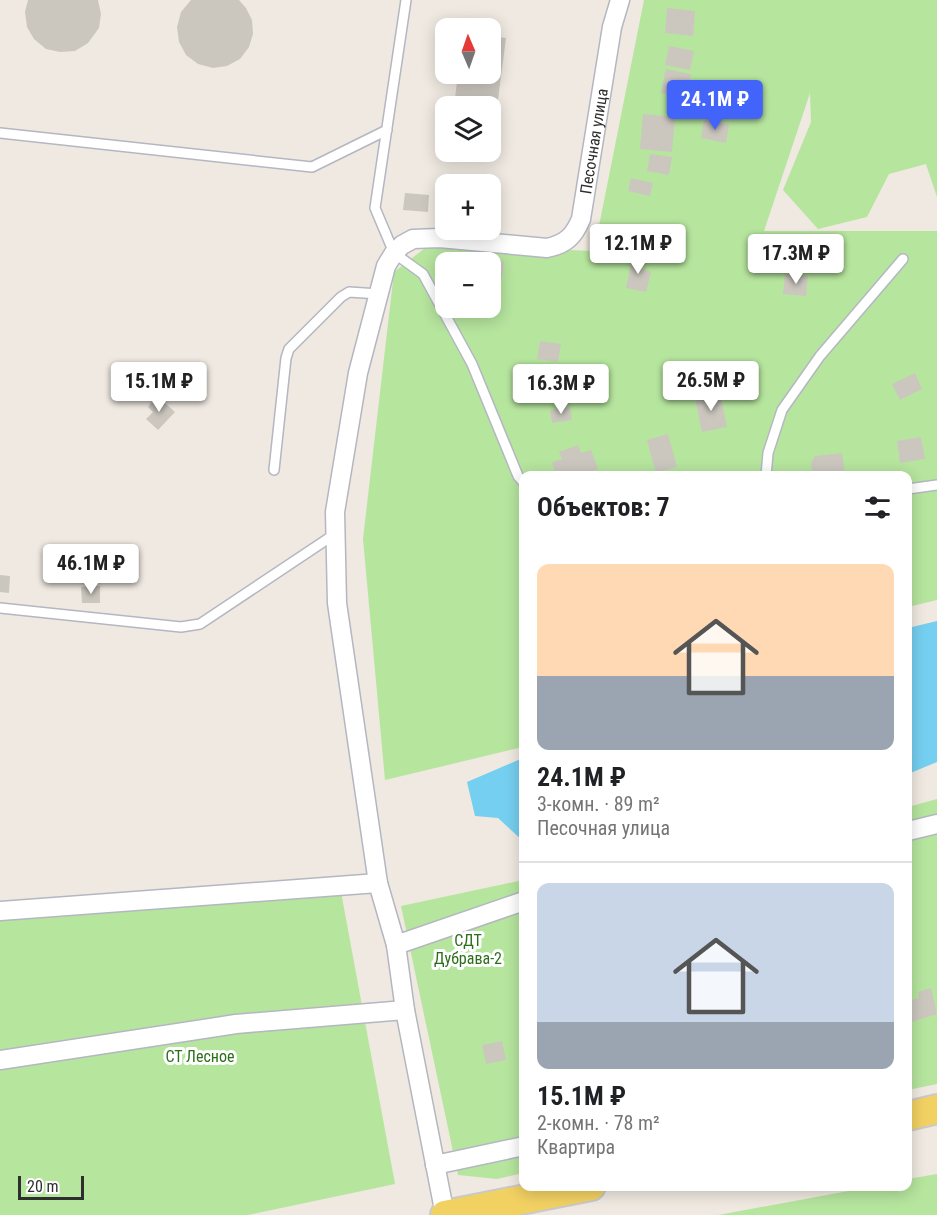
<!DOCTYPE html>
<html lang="ru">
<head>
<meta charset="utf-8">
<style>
	body { margin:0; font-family:"Roboto Condensed",sans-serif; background:#f6f6f6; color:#202124; height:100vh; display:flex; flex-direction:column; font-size:22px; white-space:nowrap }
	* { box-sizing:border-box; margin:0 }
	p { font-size:20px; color:#757577 }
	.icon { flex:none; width:33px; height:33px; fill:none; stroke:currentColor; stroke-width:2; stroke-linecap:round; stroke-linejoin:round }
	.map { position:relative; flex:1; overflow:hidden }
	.sheet { position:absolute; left:519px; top:471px; width:393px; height:720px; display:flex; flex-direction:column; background:#fff; border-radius:12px; box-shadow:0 3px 15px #0003 }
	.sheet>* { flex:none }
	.needle { width:39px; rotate:358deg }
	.controls { position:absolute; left:435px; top:18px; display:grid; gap:12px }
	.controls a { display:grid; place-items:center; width:66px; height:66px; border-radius:12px; background:#fff; box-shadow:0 3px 15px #0003; font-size:30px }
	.scale { position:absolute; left:18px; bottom:15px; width:66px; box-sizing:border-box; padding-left:6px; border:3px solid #2e2e2e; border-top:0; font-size:16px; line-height:21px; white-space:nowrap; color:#2e2e2e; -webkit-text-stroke:4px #fff; paint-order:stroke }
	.price { position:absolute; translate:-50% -51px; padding:0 14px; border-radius:6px; background:#fff; color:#222; font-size:20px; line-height:39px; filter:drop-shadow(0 2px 3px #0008) }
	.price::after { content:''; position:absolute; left:50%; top:36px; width:18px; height:14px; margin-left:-9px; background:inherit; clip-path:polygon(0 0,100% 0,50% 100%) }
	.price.on { background:#4264fb; color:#fff }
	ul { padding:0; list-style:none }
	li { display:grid; align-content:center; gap:12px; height:318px; padding:0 18px }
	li+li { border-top:2px solid #e0e0e0 }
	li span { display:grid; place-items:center; height:186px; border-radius:12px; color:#555 }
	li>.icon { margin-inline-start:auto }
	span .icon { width:108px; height:108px; fill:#fffc; stroke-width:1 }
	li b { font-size:26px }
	h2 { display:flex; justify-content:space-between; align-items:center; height:72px; padding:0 18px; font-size:26px }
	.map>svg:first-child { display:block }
</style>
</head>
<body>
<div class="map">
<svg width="937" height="1215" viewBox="0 0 937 1215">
	<rect width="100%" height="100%" fill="#efe9e1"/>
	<path fill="#b6e59e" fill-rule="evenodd" d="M644 0H937V197L926 164 889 174 867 217 818 229 783 190 811 122 810 93 764 231H937V600L908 607V476H524L523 747 385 780 363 539 394 272 429 245 594 251ZM446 262H490V308H446Z
		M937 799V1084L908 1090V807Z
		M523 880V1173L497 1179 458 1175 401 906Z
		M341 892 395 1184 248 1215H0V906Z
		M937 1174V1215H718L870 1187 908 1186V1179Z"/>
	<path fill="#75cff0" d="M937 621V762L908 774V628Z
		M523 758V841L498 818 475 816 467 782Z"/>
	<path fill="#cbc7bf" d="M28 0H98L101 14 99 28 88 43 75 51 60 52 46 49 34 39 27 27 25 12Z
		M191 0H239L246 8 252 20 253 34 249 47 240 59 227 66 213 68 198 64 186 55 179 42 177 27 181 12Z
		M667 8 695 11 693 36 665 33Z
		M490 36 506 38 492 146 490 106H454L458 74H490Z
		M669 46 694 51 690 70 665 65Z
		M666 69 691 74 687 98 661 93Z
		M643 114 675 117 672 152 640 149Z
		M704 120 729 124 726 143 701 138Z
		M448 152H491L490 159 447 154Z
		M650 154 672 157 669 175 647 171Z
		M631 178 653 183 650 196 628 191Z
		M405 193 429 195 428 212 403 210Z
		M633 254 645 256 642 269 651 272 646 292 626 288Z
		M461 256 504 261 502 278 490 277V262H460Z
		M785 274 808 276 806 296 783 294Z
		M540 341 561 344 558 362 537 359Z
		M915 373 922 389 900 400 892 384Z
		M720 393 727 427 702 432 695 398Z
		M157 396 175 412 158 430 146 419 153 412 148 407Z
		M570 407 572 420 552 423 550 410Z
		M668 434 677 467 656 473 647 440Z
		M921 437 925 459 900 463 897 441Z
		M578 445 581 453 591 450 598 469 587 473 588 476H556L552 462 562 459 559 452Z
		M842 453 845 476H813L811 463 815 456Z
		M0 575 10 576 9 593 0 592Z
		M100 586V603H82L81 587Z
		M931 988 937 1014 908 1023V1001L919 998 918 992Z
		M502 1041 506 1060 486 1064 482 1045Z"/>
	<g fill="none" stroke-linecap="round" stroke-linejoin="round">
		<defs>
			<path id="lane" d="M406 0 375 208 394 253 423 274 472 364 518 476 524 483
				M0 133 312 167 387 130
				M274 470 286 358 289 349 341 297 349 292 379 294
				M766 476 768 453 782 410 820 356 903 259
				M908 489 937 485
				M0 608 181 627 200 624 335 534"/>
			<g id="street">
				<path d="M908 831 937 824"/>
				<path d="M0 911 378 883"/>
				<path d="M396 945 524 901"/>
				<path d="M0 1060 236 1024 405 1010"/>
				<path d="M435 1165 524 1146"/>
				<path id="s1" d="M445 1215 405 1010 396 945 378 883 337 603 335 512 358 373 386 266 394 253 402 245 413 239 439 238 547 248C566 244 574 236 581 219L612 27 620 0"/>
			</g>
			<path id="primary" d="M908 1116 937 1109
				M445 1215 591 1186"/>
		</defs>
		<use href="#lane" stroke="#b4b7c1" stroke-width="12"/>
		<use href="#street" stroke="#b4b7c1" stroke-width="21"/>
		<use href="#primary" stroke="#c9c9c9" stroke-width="32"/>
		<use href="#lane" stroke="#fff" stroke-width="9"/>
		<use href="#street" stroke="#fff" stroke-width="18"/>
		<use href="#primary" stroke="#f2d163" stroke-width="28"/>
	</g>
	<g text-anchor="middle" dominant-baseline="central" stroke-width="6" stroke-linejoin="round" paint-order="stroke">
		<g font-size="16" fill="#2e2e2e" stroke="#fff">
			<text stroke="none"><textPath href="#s1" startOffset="1264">Песочная улица</textPath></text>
		</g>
		<g font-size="16" fill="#2c6e1b" stroke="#fff">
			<text x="468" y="940">СДТ<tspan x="468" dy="18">Дубрава-2</tspan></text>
			<text x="200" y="1056">СТ Лесное</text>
		</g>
	</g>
</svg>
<div class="controls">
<a><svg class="needle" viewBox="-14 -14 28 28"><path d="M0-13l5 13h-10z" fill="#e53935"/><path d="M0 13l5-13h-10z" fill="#757577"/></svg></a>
<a><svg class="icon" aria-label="layers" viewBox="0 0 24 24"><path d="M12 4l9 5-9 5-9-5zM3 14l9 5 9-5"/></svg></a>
<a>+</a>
<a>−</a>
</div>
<div class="scale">20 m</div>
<b class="price on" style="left:715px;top:131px">24.1M ₽</b>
<b class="price" style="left:638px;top:275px">12.1M ₽</b>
<b class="price" style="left:796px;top:285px">17.3M ₽</b>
<b class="price" style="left:711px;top:412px">26.5M ₽</b>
<b class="price" style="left:159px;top:413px">15.1M ₽</b>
<b class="price" style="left:561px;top:415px">16.3M ₽</b>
<b class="price" style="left:91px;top:595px">46.1M ₽</b>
<section class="sheet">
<h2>Объектов: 7<svg class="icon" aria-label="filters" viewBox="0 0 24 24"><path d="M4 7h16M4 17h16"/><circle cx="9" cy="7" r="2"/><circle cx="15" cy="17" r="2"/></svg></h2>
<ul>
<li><span style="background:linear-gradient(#ffd9b3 60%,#9aa5b1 0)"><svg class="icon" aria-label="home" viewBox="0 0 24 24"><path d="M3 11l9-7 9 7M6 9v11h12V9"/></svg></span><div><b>24.1M ₽</b><p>3-комн. · 89 m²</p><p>Песочная улица</p></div></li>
<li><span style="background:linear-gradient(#c9d6e8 75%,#9aa5b1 0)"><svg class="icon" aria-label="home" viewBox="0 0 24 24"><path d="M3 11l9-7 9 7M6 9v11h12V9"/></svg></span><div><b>15.1M ₽</b><p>2-комн. · 78 m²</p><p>Квартира</p></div></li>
</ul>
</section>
</div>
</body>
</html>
